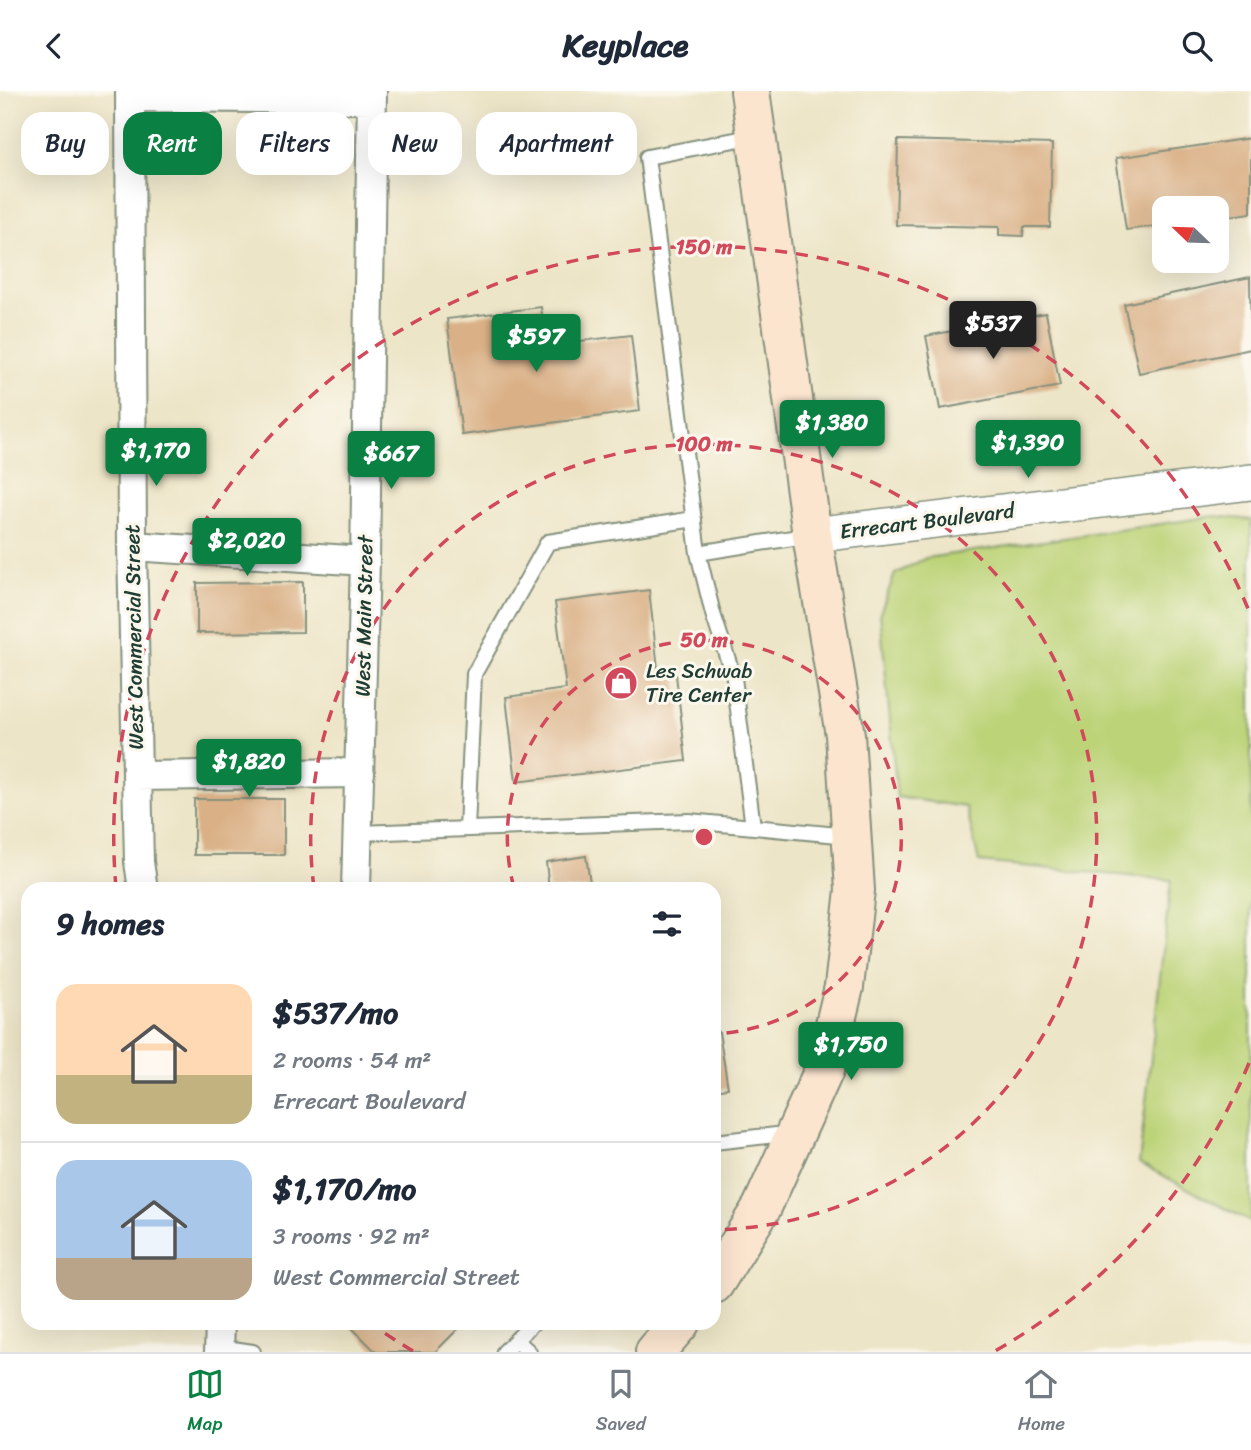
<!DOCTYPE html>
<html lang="en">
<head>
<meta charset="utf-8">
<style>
	body { margin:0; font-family:Sriracha,sans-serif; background:#f2f2f3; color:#1f2937; height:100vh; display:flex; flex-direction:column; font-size:26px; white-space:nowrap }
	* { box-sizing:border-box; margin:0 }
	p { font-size:23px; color:#747a83 }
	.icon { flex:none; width:38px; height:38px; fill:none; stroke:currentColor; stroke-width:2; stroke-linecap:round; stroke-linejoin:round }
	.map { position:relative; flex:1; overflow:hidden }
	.sheet { position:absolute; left:21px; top:791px; width:700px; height:448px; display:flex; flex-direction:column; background:#fff; border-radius:21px; box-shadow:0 7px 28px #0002 }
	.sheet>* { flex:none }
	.guide { position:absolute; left:21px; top:21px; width:700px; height:63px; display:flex; gap:14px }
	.needle { width:46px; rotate:293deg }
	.tools { position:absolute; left:1152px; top:105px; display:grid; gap:14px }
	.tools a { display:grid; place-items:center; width:77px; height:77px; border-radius:14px; background:#fff; box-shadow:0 7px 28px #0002; font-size:35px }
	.price { position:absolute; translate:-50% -60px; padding:0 16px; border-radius:7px; background:#0b8043; color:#fff; font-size:23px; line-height:46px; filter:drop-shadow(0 2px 4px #0008) }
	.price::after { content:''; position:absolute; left:50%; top:42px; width:21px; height:16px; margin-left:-10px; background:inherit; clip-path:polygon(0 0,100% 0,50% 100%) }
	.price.on { background:#222; color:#fff }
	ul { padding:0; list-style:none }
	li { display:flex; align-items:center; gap:21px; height:175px; padding:0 35px }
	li+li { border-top:2px solid #e0e1e3 }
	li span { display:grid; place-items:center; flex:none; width:196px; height:140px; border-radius:21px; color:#555 }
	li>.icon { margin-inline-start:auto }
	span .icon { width:84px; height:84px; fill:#fffc; stroke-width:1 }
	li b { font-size:30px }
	h2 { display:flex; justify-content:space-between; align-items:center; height:84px; padding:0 35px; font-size:30px }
	.chip { padding:0 24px; border-radius:21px; background:#fff; box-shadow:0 7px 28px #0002; font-size:24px; line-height:63px }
	.chip.on { background:#0b8043; color:#fff }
	header { display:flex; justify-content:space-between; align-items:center; height:91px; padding:0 35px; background:#fff; font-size:32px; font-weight:700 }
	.dock { display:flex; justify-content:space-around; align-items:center; height:98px; border-top:2px solid #e0e1e3; background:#fff; font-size:19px; color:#747a83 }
	.dock a { display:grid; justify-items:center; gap:4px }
	.dock .on { color:#0b8043 }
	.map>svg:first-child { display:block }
</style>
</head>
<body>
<header><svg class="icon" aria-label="back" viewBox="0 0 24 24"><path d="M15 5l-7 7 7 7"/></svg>Keyplace<svg class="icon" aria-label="search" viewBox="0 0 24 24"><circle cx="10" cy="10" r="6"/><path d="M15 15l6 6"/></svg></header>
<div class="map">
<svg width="1251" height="1261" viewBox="0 0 1251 1261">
	<rect width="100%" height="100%" fill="#fbf7ec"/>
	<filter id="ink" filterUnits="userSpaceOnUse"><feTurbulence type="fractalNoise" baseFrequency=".0143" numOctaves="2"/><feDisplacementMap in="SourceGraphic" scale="14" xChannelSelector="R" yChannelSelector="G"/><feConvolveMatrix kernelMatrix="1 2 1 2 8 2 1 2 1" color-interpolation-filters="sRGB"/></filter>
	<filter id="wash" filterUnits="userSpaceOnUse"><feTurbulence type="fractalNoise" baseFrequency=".00686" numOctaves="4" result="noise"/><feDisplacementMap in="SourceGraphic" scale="28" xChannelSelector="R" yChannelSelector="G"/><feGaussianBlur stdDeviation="1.57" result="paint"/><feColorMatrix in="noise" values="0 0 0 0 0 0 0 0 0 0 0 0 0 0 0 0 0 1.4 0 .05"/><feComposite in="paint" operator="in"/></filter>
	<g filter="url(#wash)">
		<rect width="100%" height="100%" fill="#ede5c7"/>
		<path fill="#bcd377" stroke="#6e8856" stroke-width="2" d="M1215 425 1251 429V1131L1139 1072 1171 789 979 771 966 716 897 706 880 522 895 483 926 467Z"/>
		<g id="blocks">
			<path fill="#dab187" d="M1251 47V122L1216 127V117H1164V134L1126 139 1116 67Z
				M898 49 1052 53 1050 136H1024L1023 145 999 144V136L896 134Z
				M1250 186 1251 258 1139 282 1124 213Z
				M541 216 546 254 631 244 640 320 462 344 447 228Z
				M1046 222 1060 295 940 318 926 245Z
				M303 491V541L197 542V492Z
				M649 499 659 586 676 584 686 670 516 691 506 606 566 598 555 511Z
				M194 708H284V764H194Z
				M586 765 591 798H549L546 771Z
				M714 941H719L728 997 714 999Z
				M347 1232H464L435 1261H376Z"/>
		</g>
	</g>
	<g filter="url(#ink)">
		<use href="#blocks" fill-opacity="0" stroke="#86917e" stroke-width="2"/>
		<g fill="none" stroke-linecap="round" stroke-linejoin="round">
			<defs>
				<path id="service" d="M698 462 811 444
					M753 736 734 587 713 523 698 462 647 66 755 45
					M467 738 474 583 548 451 694 428
					M358 742 689 730 849 745
					M714 1051 793 1042
					M516 1249 529 1261
					M219 1256 253 1261
					M504 1261 533 1232"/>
				<path id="minor" d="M130 0 132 455 139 771 143 798
					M130 6 372 8
					M132 455 365 470
					M137 685 360 682
					M356 798 365 470 372 0
					M219 1261 220 1232"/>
				<path id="tertiary" d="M812 444 1251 391"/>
				<path id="secondary" d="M714 1193 762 1116 824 979 844 896 855 799 845 644 812 444 750 0
					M655 1261 680 1232"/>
			</defs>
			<use href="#service" stroke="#86917e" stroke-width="18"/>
			<use href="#minor" stroke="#86917e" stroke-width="32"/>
			<use href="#tertiary" stroke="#86917e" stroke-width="38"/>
			<use href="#secondary" stroke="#86917e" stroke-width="42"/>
			<use href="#service" stroke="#fff" stroke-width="14"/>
			<use href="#minor" stroke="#fff" stroke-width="28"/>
			<use href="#tertiary" stroke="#fff" stroke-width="35"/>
			<use href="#secondary" stroke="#fbe5cf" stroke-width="38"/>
		</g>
	</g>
	<g fill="none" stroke="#d1495b" stroke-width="3.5" stroke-dasharray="12 9">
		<path d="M514 797A197 197 0 1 1 714 943"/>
		<path d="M314 797A393 393 0 1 1 714 1139"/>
		<path d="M1249 972A590 590 0 0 1 995 1260M413 1260A590 590 0 0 1 370 1232M116 797A590 590 0 0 1 1249 520"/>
	</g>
	<defs>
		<symbol id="shop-disc" viewBox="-11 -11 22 22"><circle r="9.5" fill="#d1495b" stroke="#fbf7ec"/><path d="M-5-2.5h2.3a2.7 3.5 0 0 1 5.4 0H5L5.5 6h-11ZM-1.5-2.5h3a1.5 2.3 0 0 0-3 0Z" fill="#fff"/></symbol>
	</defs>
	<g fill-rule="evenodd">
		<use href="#shop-disc" x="602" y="573" width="38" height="38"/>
	</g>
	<g text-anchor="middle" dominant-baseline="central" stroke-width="6" stroke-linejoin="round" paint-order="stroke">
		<g font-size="21" fill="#1f3d34" stroke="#fbf7ec">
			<text transform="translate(927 430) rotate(-7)">Errecart Boulevard</text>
			<text transform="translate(364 525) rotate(-89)">West Main Street</text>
			<text transform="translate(134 546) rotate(-91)">West Commercial Street</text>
		</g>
		<g font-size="21" fill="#1f3d34" stroke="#fbf7ec" text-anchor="start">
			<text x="646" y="580">Les Schwab<tspan x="646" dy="24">Tire Center</tspan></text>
		</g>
	</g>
	<circle cx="704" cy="746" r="10" fill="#d1495b" stroke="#fbf7ec" stroke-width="3.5"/>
	<g font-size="21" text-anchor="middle" font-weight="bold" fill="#d1495b" stroke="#fbf7ec" stroke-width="6" stroke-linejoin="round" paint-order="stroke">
		<text x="704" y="163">150 m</text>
		<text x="704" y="360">100 m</text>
		<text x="704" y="556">50 m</text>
	</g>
</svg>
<div class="tools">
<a><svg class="needle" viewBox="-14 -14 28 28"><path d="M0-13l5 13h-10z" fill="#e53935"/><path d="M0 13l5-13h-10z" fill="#747a83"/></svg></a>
</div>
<b class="price on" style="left:993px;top:270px">$537</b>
<b class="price" style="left:536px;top:283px">$597</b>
<b class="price" style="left:832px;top:369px">$1,380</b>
<b class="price" style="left:1028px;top:389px">$1,390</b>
<b class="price" style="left:156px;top:397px">$1,170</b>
<b class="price" style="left:391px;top:400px">$667</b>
<b class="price" style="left:247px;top:487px">$2,020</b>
<b class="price" style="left:249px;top:708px">$1,820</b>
<b class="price" style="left:851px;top:991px">$1,750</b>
<div class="guide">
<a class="chip">Buy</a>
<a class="chip on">Rent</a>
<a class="chip">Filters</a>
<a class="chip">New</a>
<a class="chip">Apartment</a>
</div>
<section class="sheet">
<h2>9 homes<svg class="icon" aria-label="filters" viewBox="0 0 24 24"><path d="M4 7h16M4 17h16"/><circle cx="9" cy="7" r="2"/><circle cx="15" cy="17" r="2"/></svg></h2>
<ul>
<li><span style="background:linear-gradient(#ffd9b3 65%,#c2b280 0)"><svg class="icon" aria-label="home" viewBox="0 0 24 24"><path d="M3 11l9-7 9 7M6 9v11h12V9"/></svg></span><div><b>$537/mo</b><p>2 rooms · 54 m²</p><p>Errecart Boulevard</p></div></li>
<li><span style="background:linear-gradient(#a9c7e8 70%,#b9a48a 0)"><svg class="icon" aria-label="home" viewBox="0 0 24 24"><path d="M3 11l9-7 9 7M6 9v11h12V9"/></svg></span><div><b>$1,170/mo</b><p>3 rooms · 92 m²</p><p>West Commercial Street</p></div></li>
</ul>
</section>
</div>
<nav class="dock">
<a class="on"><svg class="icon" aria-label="map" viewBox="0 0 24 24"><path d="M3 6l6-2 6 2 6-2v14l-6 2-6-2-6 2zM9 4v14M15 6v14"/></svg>Map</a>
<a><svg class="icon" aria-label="saved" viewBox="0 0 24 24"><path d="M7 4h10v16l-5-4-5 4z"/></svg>Saved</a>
<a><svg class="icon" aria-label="home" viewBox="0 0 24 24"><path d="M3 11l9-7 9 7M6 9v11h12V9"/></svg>Home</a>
</nav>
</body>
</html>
